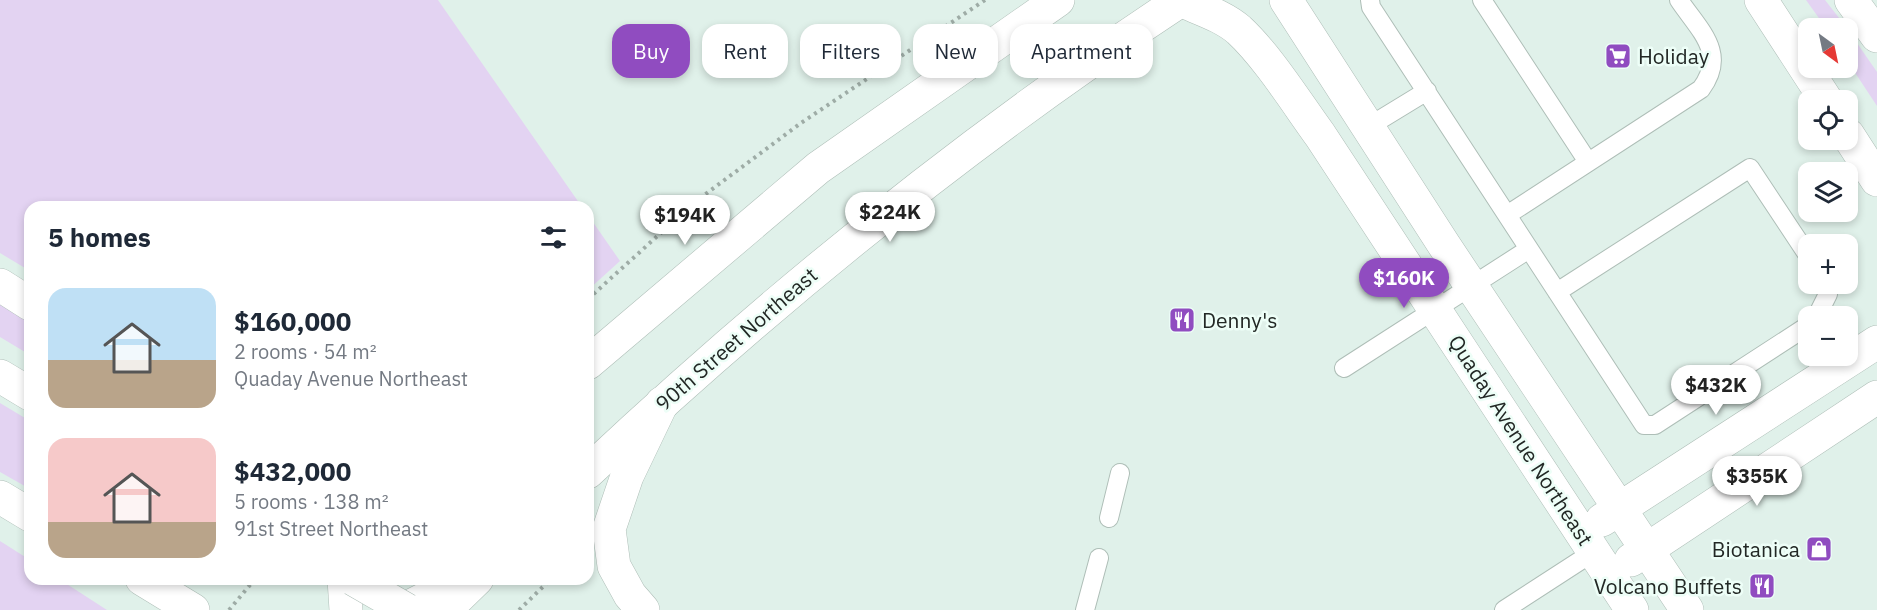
<!DOCTYPE html>
<html lang="en">
<head>
<meta charset="utf-8">
<style>
	body { margin:0; font-family:"IBM Plex Sans",sans-serif; background:#f6f6f7; color:#1f2937; height:100vh; display:flex; flex-direction:column; font-size:22px; white-space:nowrap }
	* { box-sizing:border-box; margin:0 }
	p { font-size:20px; color:#747a83 }
	.icon { flex:none; width:33px; height:33px; fill:none; stroke:currentColor; stroke-width:2; stroke-linecap:round; stroke-linejoin:round }
	.map { position:relative; flex:1; overflow:hidden }
	.drawer { position:absolute; left:24px; top:201px; width:570px; height:384px; display:flex; flex-direction:column; background:#fff; border-radius:18px; box-shadow:0 3px 9px #0003 }
	.drawer>* { flex:none }
	.guide { position:absolute; left:612px; top:24px; width:570px; height:54px; display:flex; gap:12px }
	.needle { width:39px; rotate:147deg }
	.fabs { position:absolute; left:1798px; top:18px; display:grid; gap:12px }
	.fabs a { display:grid; place-items:center; width:60px; height:60px; border-radius:12px; background:#fff; box-shadow:0 3px 9px #0003; font-size:30px }
	.price { position:absolute; translate:-50% -51px; padding:0 14px; border-radius:21px; background:#fff; color:#222; font-size:20px; line-height:39px; filter:drop-shadow(0 2px 3px #0008) }
	.price::after { content:''; position:absolute; left:50%; top:36px; width:18px; height:14px; margin-left:-9px; background:inherit; clip-path:polygon(0 0,100% 0,50% 100%) }
	.price.on { background:#904cc0; color:#fff }
	ul { padding:0; list-style:none }
	li { display:flex; align-items:center; gap:18px; height:150px; padding:0 24px }
	li span { display:grid; place-items:center; flex:none; width:168px; height:120px; border-radius:18px; color:#555 }
	li>.icon { margin-inline-start:auto }
	span .icon { width:72px; height:72px; fill:#fffc; stroke-width:1 }
	li b { font-size:26px }
	h2 { display:flex; justify-content:space-between; align-items:center; height:72px; padding:0 24px; font-size:26px }
	.pill { padding:0 21px; border-radius:18px; background:#fff; box-shadow:0 3px 9px #0003; font-size:21px; line-height:54px }
	.pill.on { background:#904cc0; color:#fff }
	.map>svg:first-child { display:block }
</style>
</head>
<body>
<div class="map">
<svg width="1877" height="610" viewBox="0 0 1877 610">
	<rect width="100%" height="100%" fill="#e0f1ea"/>
	<path fill="#e3d3f2" d="M0 0H438L582 207H30V271L0 253Z
		M1806 0H1825L1847 28H1826Z
		M1848 30 1877 72V106L1848 62Z
		M588 215 620 261 588 290Z
		M0 300 30 319V355L0 337Z
		M0 403 30 421V489L0 472Z
		M0 541 30 560V579H59L107 610H0Z"/>
	<g fill="none" stroke-linecap="round" stroke-linejoin="round">
		<defs>
			<path id="lane" d="M1370 0 1371 7 1644 425H1655L1809 325
				M1482 0 1588 162
				M1368 127 1427 91
				M1507 215 1701 89C1728 53 1699 30 1679 0
				M1557 292 1750 168 1809 257
				M1817 316 1828 294 1825 284
				M1344 368 1529 249
				M1109 518 1120 473
				M1085 610 1099 558
				M1504 610 1595 551"/>
			<path id="street" d="M1180 0C1200 9 1223 16 1239 30 1268 57 1296 102 1320 135L1632 610
				M1286 0 1444 245 1687 610
				M1602 520 1877 342
				M1631 560 1877 397
				M445 610 477 579"/>
			<path id="secondary" d="M1761 0 1826 100
				M1851 0 1877 36
				M1848 135 1877 180
				M588 363 818 168 1058 0
				M588 472C772 299 970 139 1181 0"/>
			<path id="highway" d="M0 285 30 304
				M0 376 30 394
				M0 497 30 515
				M142 579 193 610
				M344 579 346 610
				M403 610 464 579
				M643 610 630 595 614 566 609 529 627 476 662 403"/>
		</defs>
		<use href="#lane" stroke="#aebeb7" stroke-width="20"/>
		<use href="#street" stroke="#aebeb7" stroke-width="34"/>
		<use href="#secondary" stroke="#aebeb7" stroke-width="34"/>
		<use href="#highway" stroke="#aebeb7" stroke-width="34"/>
		<path stroke="#9eaca6" stroke-width="4" stroke-dasharray="3 4.5" stroke-linecap="butt" d="M588 299 695 202 801 123 985 0
			M229 610 255 579
			M519 610 551 579"/>
		<use href="#lane" stroke="#fff" stroke-width="18"/>
		<use href="#street" stroke="#fff" stroke-width="33"/>
		<use href="#secondary" stroke="#fff" stroke-width="33"/>
		<use href="#highway" stroke="#fff" stroke-width="33"/>
		<defs>
			<path id="highway-bridge" d="M353 579 407 610"/>
		</defs>
		<use href="#highway-bridge" stroke="#aebeb7" stroke-width="34" stroke-linecap="butt"/>
		<use href="#highway-bridge" stroke="#fff" stroke-width="33"/>
	</g>
	<defs>
		<symbol id="supermarket-square" viewBox="-11 -11 22 22"><rect x="-9" y="-9" width="18" height="18" rx="4" fill="#904cc0" stroke="#edfef7"/><path d="M-6-5.5h2.5l.6 2H6L4.5 2H-2.5L-4.4-4H-6ZM-1.5 3.2a1.3 1.3 0 1 0 .1 0ZM3 3.2a1.3 1.3 0 1 0 .1 0Z" fill="#fff"/></symbol>
		<symbol id="restaurant-square" viewBox="-11 -11 22 22"><rect x="-9" y="-9" width="18" height="18" rx="4" fill="#904cc0" stroke="#edfef7"/><path d="M-5-6h1v4h1v-4h1v4h1v-4h1v5L-1.5 .5V6h-2V.5L-5-1ZM5-6V6H3V1.5H1.5Q1.5-4 5-6Z" fill="#fff"/></symbol>
		<symbol id="shop-square" viewBox="-11 -11 22 22"><rect x="-9" y="-9" width="18" height="18" rx="4" fill="#904cc0" stroke="#edfef7"/><path d="M-5-2.5h2.3a2.7 3.5 0 0 1 5.4 0H5L5.5 6h-11ZM-1.5-2.5h3a1.5 2.3 0 0 0-3 0Z" fill="#fff"/></symbol>
	</defs>
	<g fill-rule="evenodd">
		<use href="#supermarket-square" x="1603" y="41" width="30" height="30"/>
		<use href="#restaurant-square" x="1167" y="305" width="30" height="30"/>
		<use href="#shop-square" x="1804" y="534" width="30" height="30"/>
		<use href="#restaurant-square" x="1747" y="571" width="30" height="30"/>
	</g>
	<g text-anchor="middle" dominant-baseline="central" stroke-width="5" stroke-linejoin="round" paint-order="stroke">
		<g font-size="21" fill="#222825" stroke="#edfef7" text-anchor="start">
			<text x="1638" y="56">Holiday</text>
			<text x="1202" y="320">Denny's</text>
			<text x="1800" y="549" text-anchor="end">Biotanica</text>
			<text x="1742" y="586" text-anchor="end">Volcano Buffets</text>
		</g>
		<g font-size="21" fill="#222825" stroke="#edfef7">
			<text transform="translate(736 339) rotate(-41)">90th Street Northeast</text>
			<text transform="translate(1521 440) rotate(57)">Quaday Avenue Northeast</text>
		</g>
	</g>
</svg>
<div class="fabs">
<a><svg class="needle" viewBox="-14 -14 28 28"><path d="M0-13l5 13h-10z" fill="#e53935"/><path d="M0 13l5-13h-10z" fill="#747a83"/></svg></a>
<a><svg class="icon" aria-label="locate" viewBox="0 0 24 24"><circle cx="12" cy="12" r="6"/><path d="M12 2v4M12 18v4M2 12h4M18 12h4"/></svg></a>
<a><svg class="icon" aria-label="layers" viewBox="0 0 24 24"><path d="M12 4l9 5-9 5-9-5zM3 14l9 5 9-5"/></svg></a>
<a>+</a>
<a>−</a>
</div>
<b class="price" style="left:890px;top:243px">$224K</b>
<b class="price" style="left:685px;top:246px">$194K</b>
<b class="price on" style="left:1404px;top:309px">$160K</b>
<b class="price" style="left:1716px;top:416px">$432K</b>
<b class="price" style="left:1757px;top:507px">$355K</b>
<div class="guide">
<a class="pill on">Buy</a>
<a class="pill">Rent</a>
<a class="pill">Filters</a>
<a class="pill">New</a>
<a class="pill">Apartment</a>
</div>
<section class="drawer">
<h2>5 homes<svg class="icon" aria-label="filters" viewBox="0 0 24 24"><path d="M4 7h16M4 17h16"/><circle cx="9" cy="7" r="2"/><circle cx="15" cy="17" r="2"/></svg></h2>
<ul>
<li><span style="background:linear-gradient(#bfe0f5 60%,#b9a48a 0)"><svg class="icon" aria-label="home" viewBox="0 0 24 24"><path d="M3 11l9-7 9 7M6 9v11h12V9"/></svg></span><div><b>$160,000</b><p>2 rooms · 54 m²</p><p>Quaday Avenue Northeast</p></div></li>
<li><span style="background:linear-gradient(#f6c9c9 70%,#b9a48a 0)"><svg class="icon" aria-label="home" viewBox="0 0 24 24"><path d="M3 11l9-7 9 7M6 9v11h12V9"/></svg></span><div><b>$432,000</b><p>5 rooms · 138 m²</p><p>91st Street Northeast</p></div></li>
</ul>
</section>
</div>
</body>
</html>
